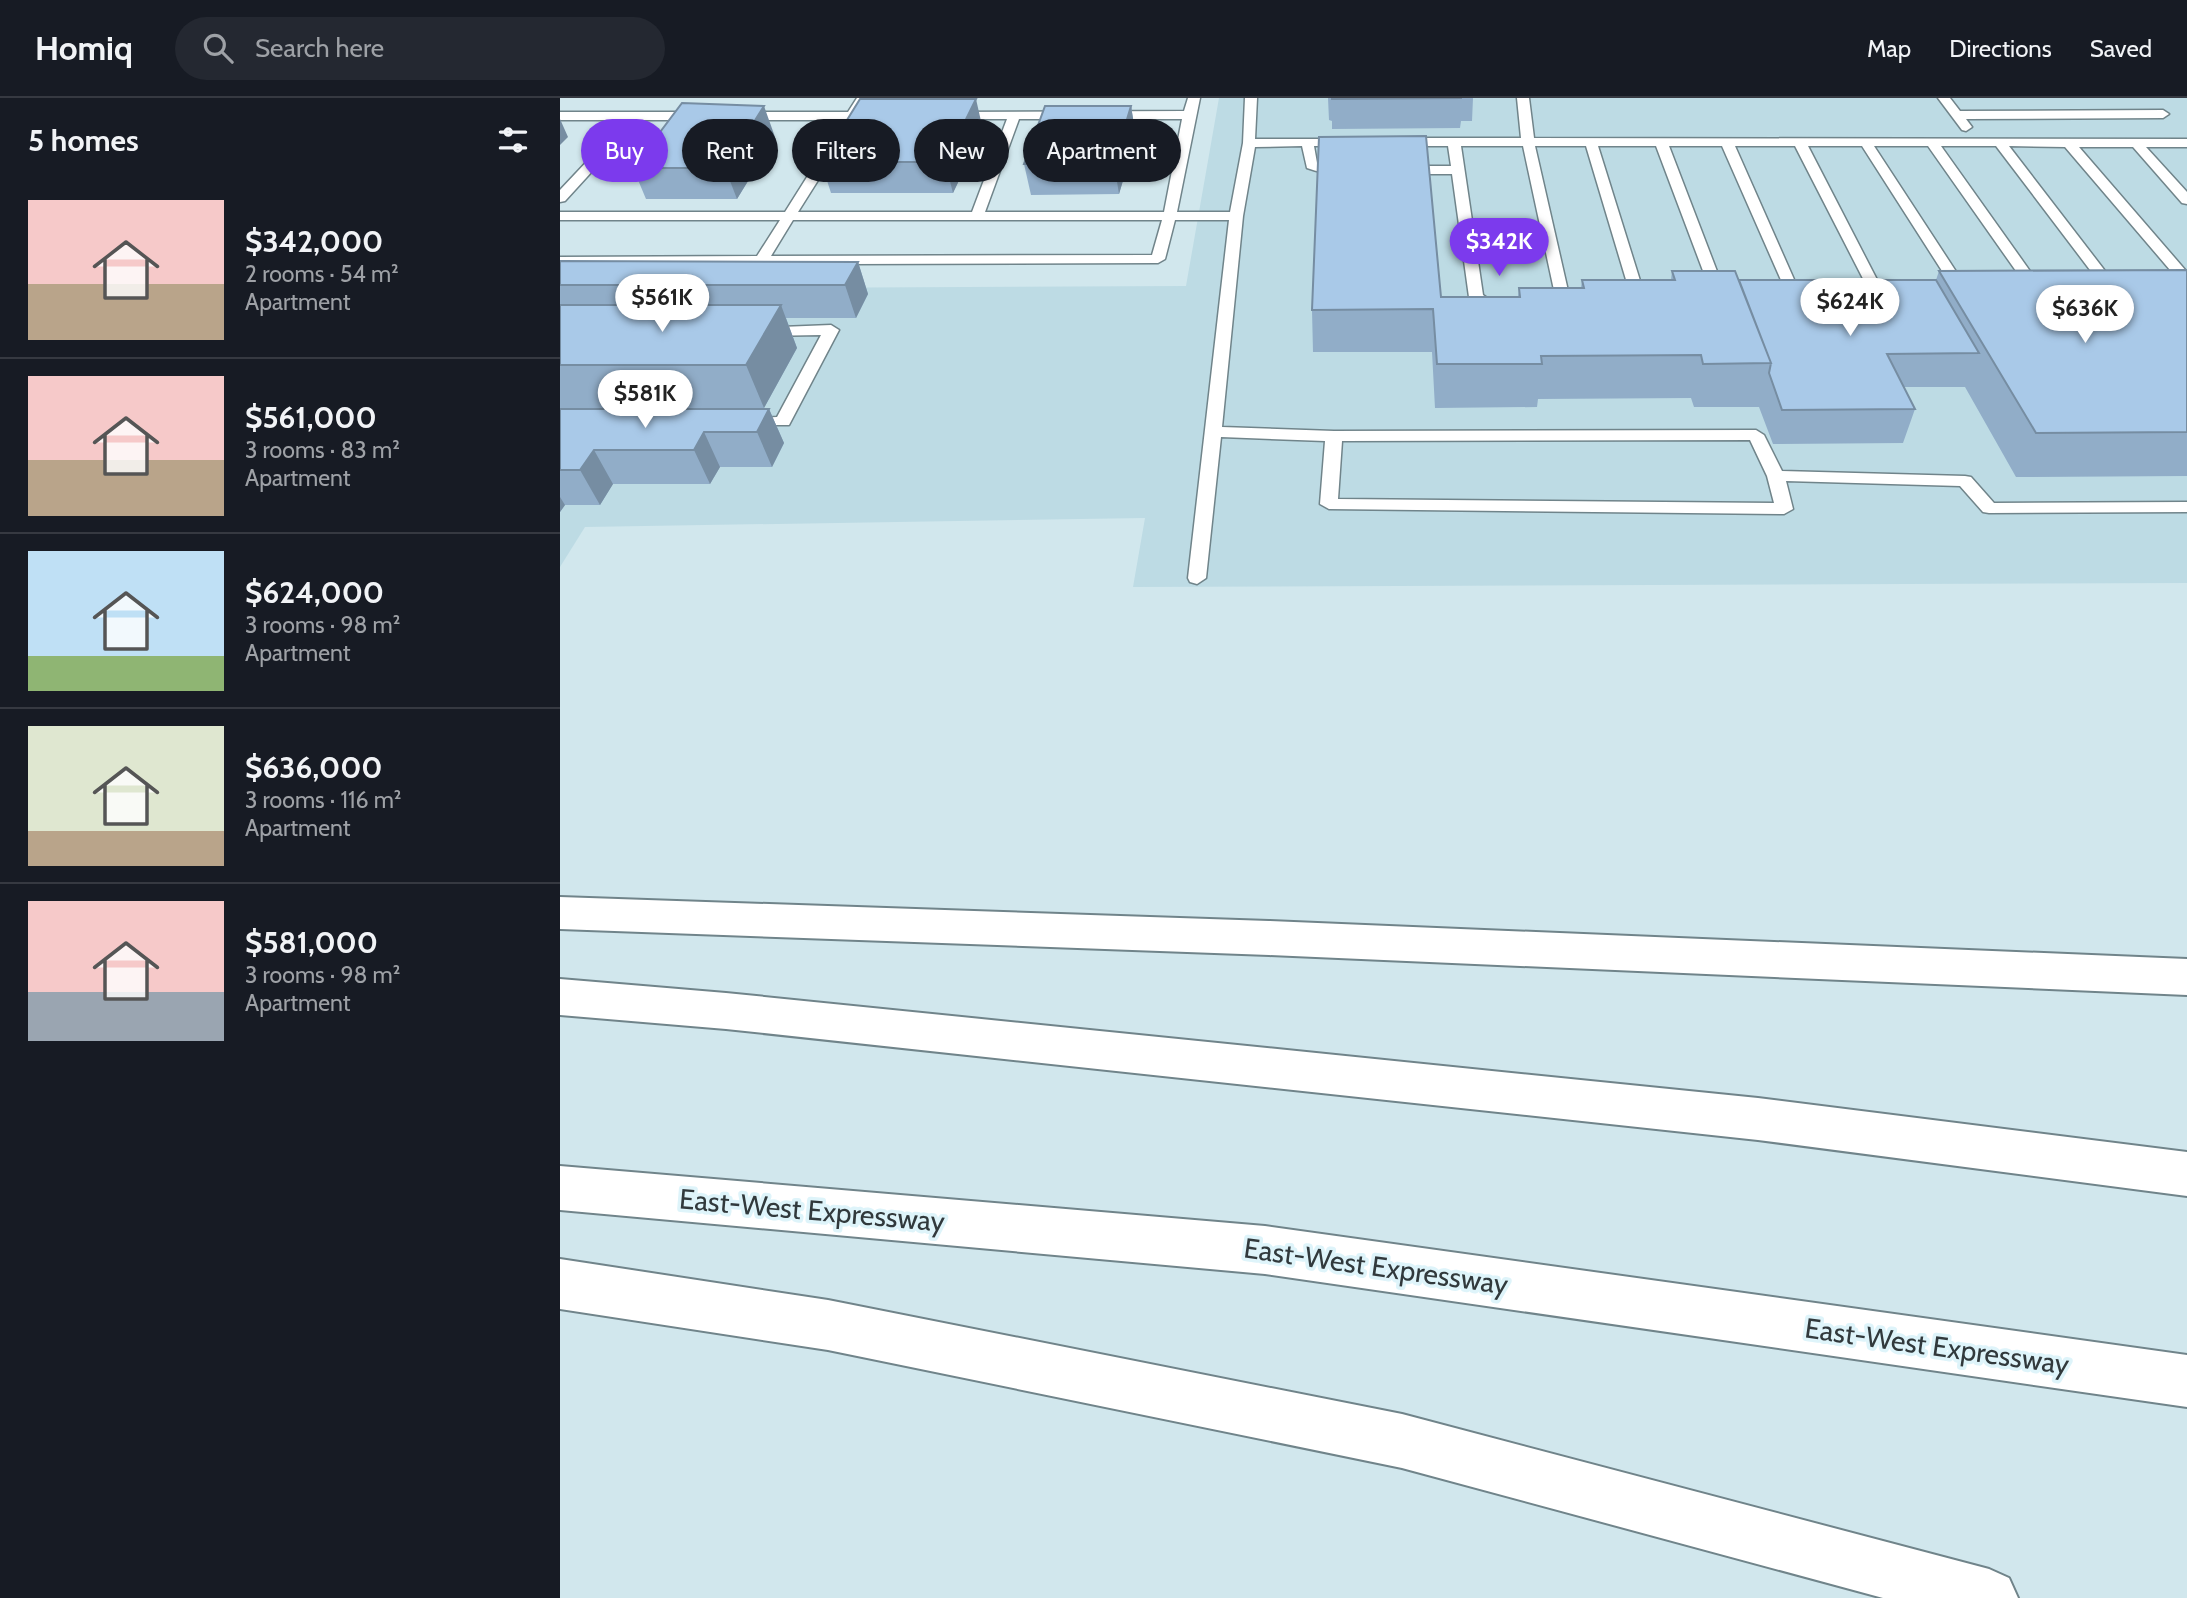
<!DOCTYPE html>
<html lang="en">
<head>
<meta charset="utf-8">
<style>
	body { margin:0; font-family:Cabin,sans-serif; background:#242831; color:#f1f3f6; height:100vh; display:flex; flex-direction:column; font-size:26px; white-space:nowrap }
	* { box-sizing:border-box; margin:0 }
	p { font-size:23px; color:#9ea1a6 }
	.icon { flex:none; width:38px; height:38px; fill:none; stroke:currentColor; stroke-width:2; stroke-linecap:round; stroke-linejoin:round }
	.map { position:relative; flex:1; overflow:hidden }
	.details { display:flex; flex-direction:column; background:#171b24; width:560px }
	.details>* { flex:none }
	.guide { position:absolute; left:21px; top:21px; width:665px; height:63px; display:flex; gap:14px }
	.price { position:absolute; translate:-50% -60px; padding:0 16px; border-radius:24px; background:#fff; color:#222; font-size:23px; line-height:46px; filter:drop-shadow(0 2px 4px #0008) }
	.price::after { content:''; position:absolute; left:50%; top:42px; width:21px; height:16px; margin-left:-10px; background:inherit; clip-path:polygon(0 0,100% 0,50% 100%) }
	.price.selected { background:#7c3aed; color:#fff }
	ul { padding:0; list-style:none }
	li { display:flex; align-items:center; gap:21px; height:175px; padding:0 28px }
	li+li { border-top:2px solid #363941 }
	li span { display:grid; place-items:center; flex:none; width:196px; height:140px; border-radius:0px; color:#555 }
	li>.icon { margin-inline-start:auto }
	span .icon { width:84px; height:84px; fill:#fffc; stroke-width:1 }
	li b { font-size:30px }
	h2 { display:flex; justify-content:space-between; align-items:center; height:84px; padding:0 28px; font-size:30px }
	.pill { padding:0 24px; border-radius:32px; background:#171b24; box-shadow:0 2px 5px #0004; font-size:24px; line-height:63px }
	.pill.selected { background:#7c3aed; color:#fff }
	header { display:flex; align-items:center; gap:42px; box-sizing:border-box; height:98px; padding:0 35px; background:#171b24; border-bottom:2px solid #363941 }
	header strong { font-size:33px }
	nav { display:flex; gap:38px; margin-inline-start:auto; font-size:24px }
	.search { width:490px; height:63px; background:#242831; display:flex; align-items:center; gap:18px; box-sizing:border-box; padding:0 24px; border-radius:38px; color:#9ea1a6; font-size:26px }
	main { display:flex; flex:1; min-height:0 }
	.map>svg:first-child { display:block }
</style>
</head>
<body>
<header>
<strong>Homiq</strong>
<div class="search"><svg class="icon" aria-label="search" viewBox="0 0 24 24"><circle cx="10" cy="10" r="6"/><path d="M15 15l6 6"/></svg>Search here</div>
<nav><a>Map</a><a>Directions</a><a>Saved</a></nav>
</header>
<main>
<section class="details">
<h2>5 homes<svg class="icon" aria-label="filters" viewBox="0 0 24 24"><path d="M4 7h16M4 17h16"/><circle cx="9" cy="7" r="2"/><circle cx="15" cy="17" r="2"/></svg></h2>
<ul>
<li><span style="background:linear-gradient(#f6c9c9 60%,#b9a48a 0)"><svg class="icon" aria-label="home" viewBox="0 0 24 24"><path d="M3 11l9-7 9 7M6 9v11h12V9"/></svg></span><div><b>$342,000</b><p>2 rooms · 54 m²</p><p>Apartment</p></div></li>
<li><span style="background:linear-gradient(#f6c9c9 60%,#b9a48a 0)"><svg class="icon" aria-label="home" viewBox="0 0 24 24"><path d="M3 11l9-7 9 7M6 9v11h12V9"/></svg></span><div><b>$561,000</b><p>3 rooms · 83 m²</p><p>Apartment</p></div></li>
<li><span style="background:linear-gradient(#bfe0f5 75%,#8fb573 0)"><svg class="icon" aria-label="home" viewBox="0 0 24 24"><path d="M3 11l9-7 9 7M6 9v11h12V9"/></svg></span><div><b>$624,000</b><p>3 rooms · 98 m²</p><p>Apartment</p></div></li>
<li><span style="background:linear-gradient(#dfe7d0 75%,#b9a48a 0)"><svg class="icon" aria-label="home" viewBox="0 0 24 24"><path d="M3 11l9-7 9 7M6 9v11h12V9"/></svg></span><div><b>$636,000</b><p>3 rooms · 116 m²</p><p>Apartment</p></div></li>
<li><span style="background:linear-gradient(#f6c9c9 65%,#9aa5b1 0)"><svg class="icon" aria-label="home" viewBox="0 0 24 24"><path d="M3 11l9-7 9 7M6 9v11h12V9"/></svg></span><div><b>$581,000</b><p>3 rooms · 98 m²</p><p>Apartment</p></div></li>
</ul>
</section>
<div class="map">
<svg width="1627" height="1500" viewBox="0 0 1627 1500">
	<rect width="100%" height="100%" fill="#d1e7ed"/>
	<path fill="#bddbe4" d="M659 0H1627V485L573 489 585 420 25 429 0 469V191L626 188Z"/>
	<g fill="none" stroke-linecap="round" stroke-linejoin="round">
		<defs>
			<path id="lane" d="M297 0H309L300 14H319L325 18 319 22H296L238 114H412L447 21H384L382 18 388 14 624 13 628 0H640L617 114H670L683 45 685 0H697L695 41H794L796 44 790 48H754L757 65 791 69V75C775 78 761 75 747 70L742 48 695 49 683 118 662 329 774 333 1196 332 1204 337 1222 373 1405 378 1411 379 1434 405 1627 404V414L1429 415 1423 414 1400 388 1226 383 1233 411 1224 416 769 411 760 406 765 343 661 339 646 480 637 486 630 484 628 480 669 122H615L605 161 598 165 0 167V159L197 158 220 122H0V114H225L283 22H178L172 18 178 14H288ZM459 21H622L604 114H425ZM233 122H602L592 157 211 158ZM1190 342 1207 378 1214 405 778 401 782 343Z
				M957 0H969L974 40 1627 41V49H1586L1627 94V106L1622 105 1573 49H1519L1627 174V187L1622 186 1505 49 1449 48 1562 195 1564 198 1562 201H1552L1436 48H1381L1487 197 1485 200H1475L1368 48H1314L1412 198 1410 201H1400L1302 48H1248L1328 203 1326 206H1316L1235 48H1175L1244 204 1242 207H1232L1162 48H1109L1168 202 1161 206 1154 202 1096 48H1038L1087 205 1080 209 1073 205 1026 48H975L1011 206 1004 210 997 206 963 48H901L923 197 930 202 949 203 951 206C939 216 919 210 909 199L892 76H838L832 72 838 68H891L888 48H835L829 44 835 40H961Z
				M1378 0H1390L1400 13 1603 12 1609 16 1603 20 1406 21 1412 29 1406 33 1402 32Z
				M0 14H140L146 18 140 22H79L5 103 0 104V92L66 22H0Z
				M271 227 279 232 229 327H178L176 324 178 321 217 319 261 237 199 238 191 233 194 230Z"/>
			<path id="highway" d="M0 799 709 823 1627 861V897L709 857 0 831Z
				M0 881 166 895 1198 1000 1627 1054V1098L1198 1042 166 931 0 917Z
				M0 1068 705 1128 1627 1257V1309L705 1176 0 1112Z
				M0 1161 268 1202 842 1316 1429 1471 1449 1480 1458 1500H1323L842 1370 268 1252 0 1211Z"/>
		</defs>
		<use href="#lane" stroke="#70848a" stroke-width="3"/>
		<use href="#highway" stroke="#70848a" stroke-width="4"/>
		<use href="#lane" fill="#fff" fill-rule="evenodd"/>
		<use href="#highway" fill="#fff" fill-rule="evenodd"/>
	</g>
	<path fill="#91adc8" d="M768 0H913L912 23H901L900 30 772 31V23L769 22Z
		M571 8 576 39 559 96 471 97 464 66Z
		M423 32 393 95H271L261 64Z
		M215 39 177 101H86L73 70Z
		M0 163 298 164 308 196 296 220H226L237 250 204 310H0Z
		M1627 172V378L1456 379 1405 289H1344L1355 311 1343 345 1213 346 1199 309H1134L1131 300 978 301 977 309 875 310 872 254H753L752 212 881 199H958L959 190H1021L1022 182H1111L1112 173 1179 182H1376L1379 173Z
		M0 311H209L224 345 212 369H160L150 386H53L40 407H5L0 414Z"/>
	<path fill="#768da2" d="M416 1 423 32 393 95 385 64Z
		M204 8 215 39 177 101 165 70Z
		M571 8 576 39 559 96 554 65Z
		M0 21 8 39 0 47Z
		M298 164 308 196 296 220 285 187Z
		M221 207 237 250 204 310 186 267Z
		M209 311 224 345 212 369 197 334Z
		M144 334 160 369 150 386 134 352Z
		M34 352 53 386 40 407 20 372Z
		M0 399 5 407 0 414Z"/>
	<path fill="#a9c9e8" stroke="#768da2" stroke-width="2" d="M772 0H902L772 1Z
		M300 1H416L385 64H261Z
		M122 5 204 8 165 70H73Z
		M485 8H571L554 65 464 66Z
		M866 38 881 199H960L959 190H1024L1022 182H1115L1112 173H1175L1211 265 1143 266 1141 257 981 258 982 266H877L873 211 752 212 759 39Z
		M0 163 298 164 285 187H0Z
		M1627 172V334L1476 335 1379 173Z
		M1179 182H1376L1419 255 1327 256 1355 311 1222 312 1209 275 1211 265Z
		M0 207H221L186 267H0Z
		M0 311H209L197 334H144L134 352H34L20 372H0Z"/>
	<g text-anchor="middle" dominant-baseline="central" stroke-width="7" stroke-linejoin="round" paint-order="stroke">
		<g font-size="28" fill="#31393c" stroke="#def4fa">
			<text transform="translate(252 1112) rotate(5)">East-West Expressway</text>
			<text transform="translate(816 1168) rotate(8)">East-West Expressway</text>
			<text transform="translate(1377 1248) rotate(8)">East-West Expressway</text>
		</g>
	</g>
</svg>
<b class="price selected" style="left:939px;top:180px">$342K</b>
<b class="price" style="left:102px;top:236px">$561K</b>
<b class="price" style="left:1290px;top:240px">$624K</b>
<b class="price" style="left:1525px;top:247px">$636K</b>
<b class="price" style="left:85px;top:332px">$581K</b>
<div class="guide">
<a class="pill selected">Buy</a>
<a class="pill">Rent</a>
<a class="pill">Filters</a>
<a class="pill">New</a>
<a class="pill">Apartment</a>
</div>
</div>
</main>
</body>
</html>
